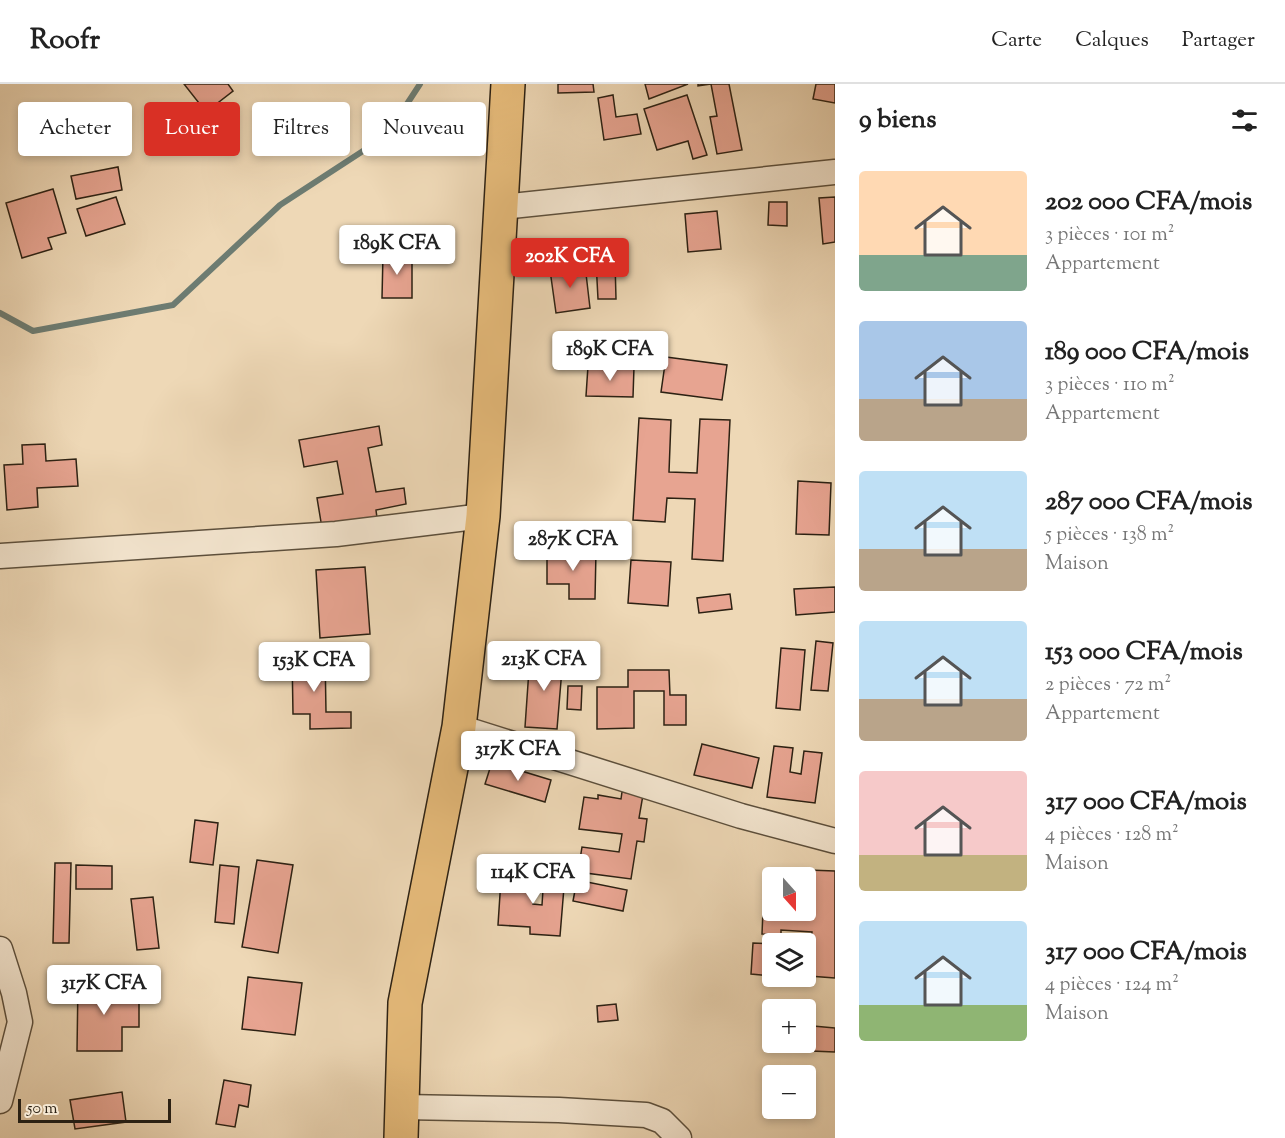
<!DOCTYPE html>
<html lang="fr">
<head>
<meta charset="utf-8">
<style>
	body { margin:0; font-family:"Sorts Mill Goudy",serif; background:#f2f2f2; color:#222; height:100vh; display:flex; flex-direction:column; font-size:22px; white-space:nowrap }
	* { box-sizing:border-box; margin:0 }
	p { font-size:20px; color:#767676 }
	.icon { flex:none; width:33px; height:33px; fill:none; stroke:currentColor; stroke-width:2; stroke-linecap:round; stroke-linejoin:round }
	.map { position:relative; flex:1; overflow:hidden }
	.details { display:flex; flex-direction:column; background:#fff; width:450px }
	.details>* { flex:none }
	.hud { position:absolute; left:18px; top:18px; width:570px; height:54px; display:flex; gap:12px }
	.needle { width:39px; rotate:159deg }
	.fabs { position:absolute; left:762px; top:783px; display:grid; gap:12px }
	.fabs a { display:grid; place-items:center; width:54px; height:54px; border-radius:6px; background:#fff; box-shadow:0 3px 9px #0003; font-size:30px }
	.scale { position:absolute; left:18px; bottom:15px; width:153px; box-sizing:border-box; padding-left:6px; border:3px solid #2c2113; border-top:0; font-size:16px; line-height:21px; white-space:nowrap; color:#2c2113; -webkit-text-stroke:4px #f4e6d0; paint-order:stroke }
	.price { position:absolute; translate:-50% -51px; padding:0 14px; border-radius:6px; background:#fff; color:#222; font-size:20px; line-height:39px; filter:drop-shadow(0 2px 3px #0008) }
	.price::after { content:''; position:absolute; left:50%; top:36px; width:18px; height:14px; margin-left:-9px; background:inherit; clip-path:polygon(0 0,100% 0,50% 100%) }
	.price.on { background:#d93025; color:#fff }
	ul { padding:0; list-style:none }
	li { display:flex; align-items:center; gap:18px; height:150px; padding:0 24px }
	li span { display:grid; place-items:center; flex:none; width:168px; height:120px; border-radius:6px; color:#555 }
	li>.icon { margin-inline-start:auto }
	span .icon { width:72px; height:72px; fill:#fffc; stroke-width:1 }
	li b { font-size:26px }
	h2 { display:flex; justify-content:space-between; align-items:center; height:72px; padding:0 24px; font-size:26px }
	.pill { padding:0 21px; border-radius:6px; background:#fff; box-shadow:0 3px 9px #0003; font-size:21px; line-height:54px }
	.pill.on { background:#d93025; color:#fff }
	header { display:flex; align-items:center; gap:36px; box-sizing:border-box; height:84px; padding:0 30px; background:#fff; border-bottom:2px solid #e0e0e0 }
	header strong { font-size:28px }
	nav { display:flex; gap:33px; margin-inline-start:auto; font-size:21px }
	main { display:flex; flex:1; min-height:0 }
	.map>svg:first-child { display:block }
</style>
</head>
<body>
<header>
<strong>Roofr</strong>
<nav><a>Carte</a><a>Calques</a><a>Partager</a></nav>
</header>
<main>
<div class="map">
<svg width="835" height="1054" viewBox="0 0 835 1054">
	<rect width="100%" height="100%" fill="#eed8b6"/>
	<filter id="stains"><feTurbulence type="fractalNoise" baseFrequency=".00333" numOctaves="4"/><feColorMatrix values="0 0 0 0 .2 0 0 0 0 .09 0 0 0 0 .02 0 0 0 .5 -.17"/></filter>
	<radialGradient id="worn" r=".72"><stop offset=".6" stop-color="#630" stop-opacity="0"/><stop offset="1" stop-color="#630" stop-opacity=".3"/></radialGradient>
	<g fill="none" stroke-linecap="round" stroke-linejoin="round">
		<path stroke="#6d7c72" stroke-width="6" d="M0 229 33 247 173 221 280 121 386 52 420 0"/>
	</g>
	<path fill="#e7a491" stroke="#2c2113" stroke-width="1.5" d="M184 0H228L233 7 206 28Z
		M558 0H593L594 8 558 9Z
		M645 0H688L649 15Z
		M698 0H729L742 66 717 70 710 33 717 32 711 0 698 2Z
		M816 0H835V19L813 15Z
		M613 11 616 33 637 30 641 50 604 56 598 14Z
		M687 11 707 71 693 75 688 57 657 66 644 25Z
		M118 83 122 106 76 115 71 92Z
		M53 105 66 149 48 154 52 165 22 174 6 119Z
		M116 113 125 140 86 152 77 125Z
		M835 113V158L823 160 819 114Z
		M769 118H787V142L768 141Z
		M717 127 721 165 688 168 685 130Z
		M383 170H412V214H382Z
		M596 177H615L616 215H598Z
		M585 181 590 224 556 229 550 186Z
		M666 273 727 281 722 316 661 308Z
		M588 282 634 283 633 313 586 312Z
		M639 334 671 336 669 388 697 389 700 335 730 336 723 477 692 475 695 415 667 414 665 438 633 436Z
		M379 342 382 361 368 364 376 408 404 404 406 420 376 426 377 434 322 444 317 414 343 410 337 377 304 383 299 356Z
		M45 360 46 377 76 375 78 402 37 404 38 423 7 426 4 381 23 380 22 361Z
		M798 397 831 399 829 451 796 450Z
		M547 466 596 467 595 515H569V500H547Z
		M631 476 671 478 668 522 628 519Z
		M365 483 370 550 320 554 316 486Z
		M835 503V528L796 531 794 505Z
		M730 510 732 525 699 529 697 514Z
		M816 557 833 559 828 607 811 606Z
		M781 564 805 566 800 626 776 624Z
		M325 569 326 628H351V644L310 645V630H293L292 570Z
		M530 571 563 573 557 645 525 643Z
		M628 586H669L670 611H686V641H664V607H634V644L597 645V603H628Z
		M568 602H582L581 626 567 625Z
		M702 660 759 674 752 704 694 691Z
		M774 662 793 664 790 688 801 690 804 667 822 669 815 719 767 713Z
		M492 678 551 696 545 718 485 700Z
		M622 708 643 711 639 734 647 735 644 758 637 757 631 795 578 788 582 763 619 768 622 750 579 745 584 713 598 715V711L621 715Z
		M195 736 218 739 213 781 190 778Z
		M257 776 293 781 278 869 242 863Z
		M55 779H71L69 859H53Z
		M76 781 112 782V805H76Z
		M220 781 239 783 234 840 215 838Z
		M808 786 835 787V894L809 892V884H806V862H811L812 848 781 846V851L762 850 764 802 772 803V826H806Z
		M544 790 565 791 560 852 530 850V843L498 841 501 795 535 797 533 820 542 821Z
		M577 796 627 806 623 827 573 817Z
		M153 813 159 864 137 866 131 815Z
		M753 859 772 860V892L751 890Z
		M248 893 302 899 295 951 242 945Z
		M78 898 124 899V919H139V943H122V967H77Z
		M616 920 618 936 598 938 597 922Z
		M768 932H772V952L768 951Z
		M813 942 835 944V968L811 967Z
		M224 996 251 1001 248 1023 239 1021 235 1043 216 1040Z
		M122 1008 126 1038 75 1045 70 1016Z"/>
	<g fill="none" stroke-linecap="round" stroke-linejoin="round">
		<defs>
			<path id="street" d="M502 123 835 88
				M0 472 336 450 483 432
				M459 643 741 732 835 757
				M0 865 14 909 20 938 0 1017
				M403 1023 559 1026 646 1031 662 1037 679 1054"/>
			<path id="primary" d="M401 1054 405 919 459 643 483 432 508 0"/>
		</defs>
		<use href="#street" stroke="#5c4f3c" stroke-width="27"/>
		<use href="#primary" stroke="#2c2113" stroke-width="36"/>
		<use href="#street" stroke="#f4e6d0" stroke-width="24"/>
		<use href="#primary" stroke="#e7bc7b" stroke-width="33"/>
	</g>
	<rect width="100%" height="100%" filter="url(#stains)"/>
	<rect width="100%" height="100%" fill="url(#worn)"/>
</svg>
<div class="fabs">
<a><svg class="needle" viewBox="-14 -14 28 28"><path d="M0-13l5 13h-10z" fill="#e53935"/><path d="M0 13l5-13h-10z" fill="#767676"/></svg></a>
<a><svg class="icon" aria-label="layers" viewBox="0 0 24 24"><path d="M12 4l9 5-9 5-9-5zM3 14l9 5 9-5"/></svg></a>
<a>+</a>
<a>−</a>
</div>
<div class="scale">50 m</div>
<b class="price" style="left:397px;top:192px">189K CFA</b>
<b class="price on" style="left:570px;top:205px">202K CFA</b>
<b class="price" style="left:610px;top:298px">189K CFA</b>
<b class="price" style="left:573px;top:488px">287K CFA</b>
<b class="price" style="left:544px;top:608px">213K CFA</b>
<b class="price" style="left:314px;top:609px">153K CFA</b>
<b class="price" style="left:518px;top:698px">317K CFA</b>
<b class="price" style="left:533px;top:821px">114K CFA</b>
<b class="price" style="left:104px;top:932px">317K CFA</b>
<div class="hud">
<a class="pill">Acheter</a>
<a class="pill on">Louer</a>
<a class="pill">Filtres</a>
<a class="pill">Nouveau</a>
</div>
</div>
<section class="details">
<h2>9 biens<svg class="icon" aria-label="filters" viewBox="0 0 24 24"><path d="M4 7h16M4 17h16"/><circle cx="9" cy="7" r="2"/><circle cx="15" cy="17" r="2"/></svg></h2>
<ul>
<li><span style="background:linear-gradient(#ffd9b3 70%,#7fa58c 0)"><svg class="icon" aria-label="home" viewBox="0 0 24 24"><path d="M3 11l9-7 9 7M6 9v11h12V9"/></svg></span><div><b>202 000 CFA/mois</b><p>3 pièces · 101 m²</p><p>Appartement</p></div></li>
<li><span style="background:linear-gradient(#a9c7e8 65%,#b9a48a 0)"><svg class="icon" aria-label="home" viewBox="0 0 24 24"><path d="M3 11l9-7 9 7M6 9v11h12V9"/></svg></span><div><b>189 000 CFA/mois</b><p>3 pièces · 110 m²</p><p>Appartement</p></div></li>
<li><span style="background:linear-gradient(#bfe0f5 65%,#b9a48a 0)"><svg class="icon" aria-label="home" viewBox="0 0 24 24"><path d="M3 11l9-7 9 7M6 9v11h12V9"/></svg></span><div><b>287 000 CFA/mois</b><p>5 pièces · 138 m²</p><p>Maison</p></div></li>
<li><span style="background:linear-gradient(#bfe0f5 65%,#b9a48a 0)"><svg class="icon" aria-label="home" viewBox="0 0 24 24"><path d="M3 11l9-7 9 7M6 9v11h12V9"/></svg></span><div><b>153 000 CFA/mois</b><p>2 pièces · 72 m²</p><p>Appartement</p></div></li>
<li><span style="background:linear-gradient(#f6c9c9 70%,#c2b280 0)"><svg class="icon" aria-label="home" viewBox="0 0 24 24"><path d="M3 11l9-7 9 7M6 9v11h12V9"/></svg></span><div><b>317 000 CFA/mois</b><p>4 pièces · 128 m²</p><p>Maison</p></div></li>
<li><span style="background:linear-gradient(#bfe0f5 70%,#8fb573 0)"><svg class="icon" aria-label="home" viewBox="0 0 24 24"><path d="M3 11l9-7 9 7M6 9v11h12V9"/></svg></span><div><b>317 000 CFA/mois</b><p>4 pièces · 124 m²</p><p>Maison</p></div></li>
</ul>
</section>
</main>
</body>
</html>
